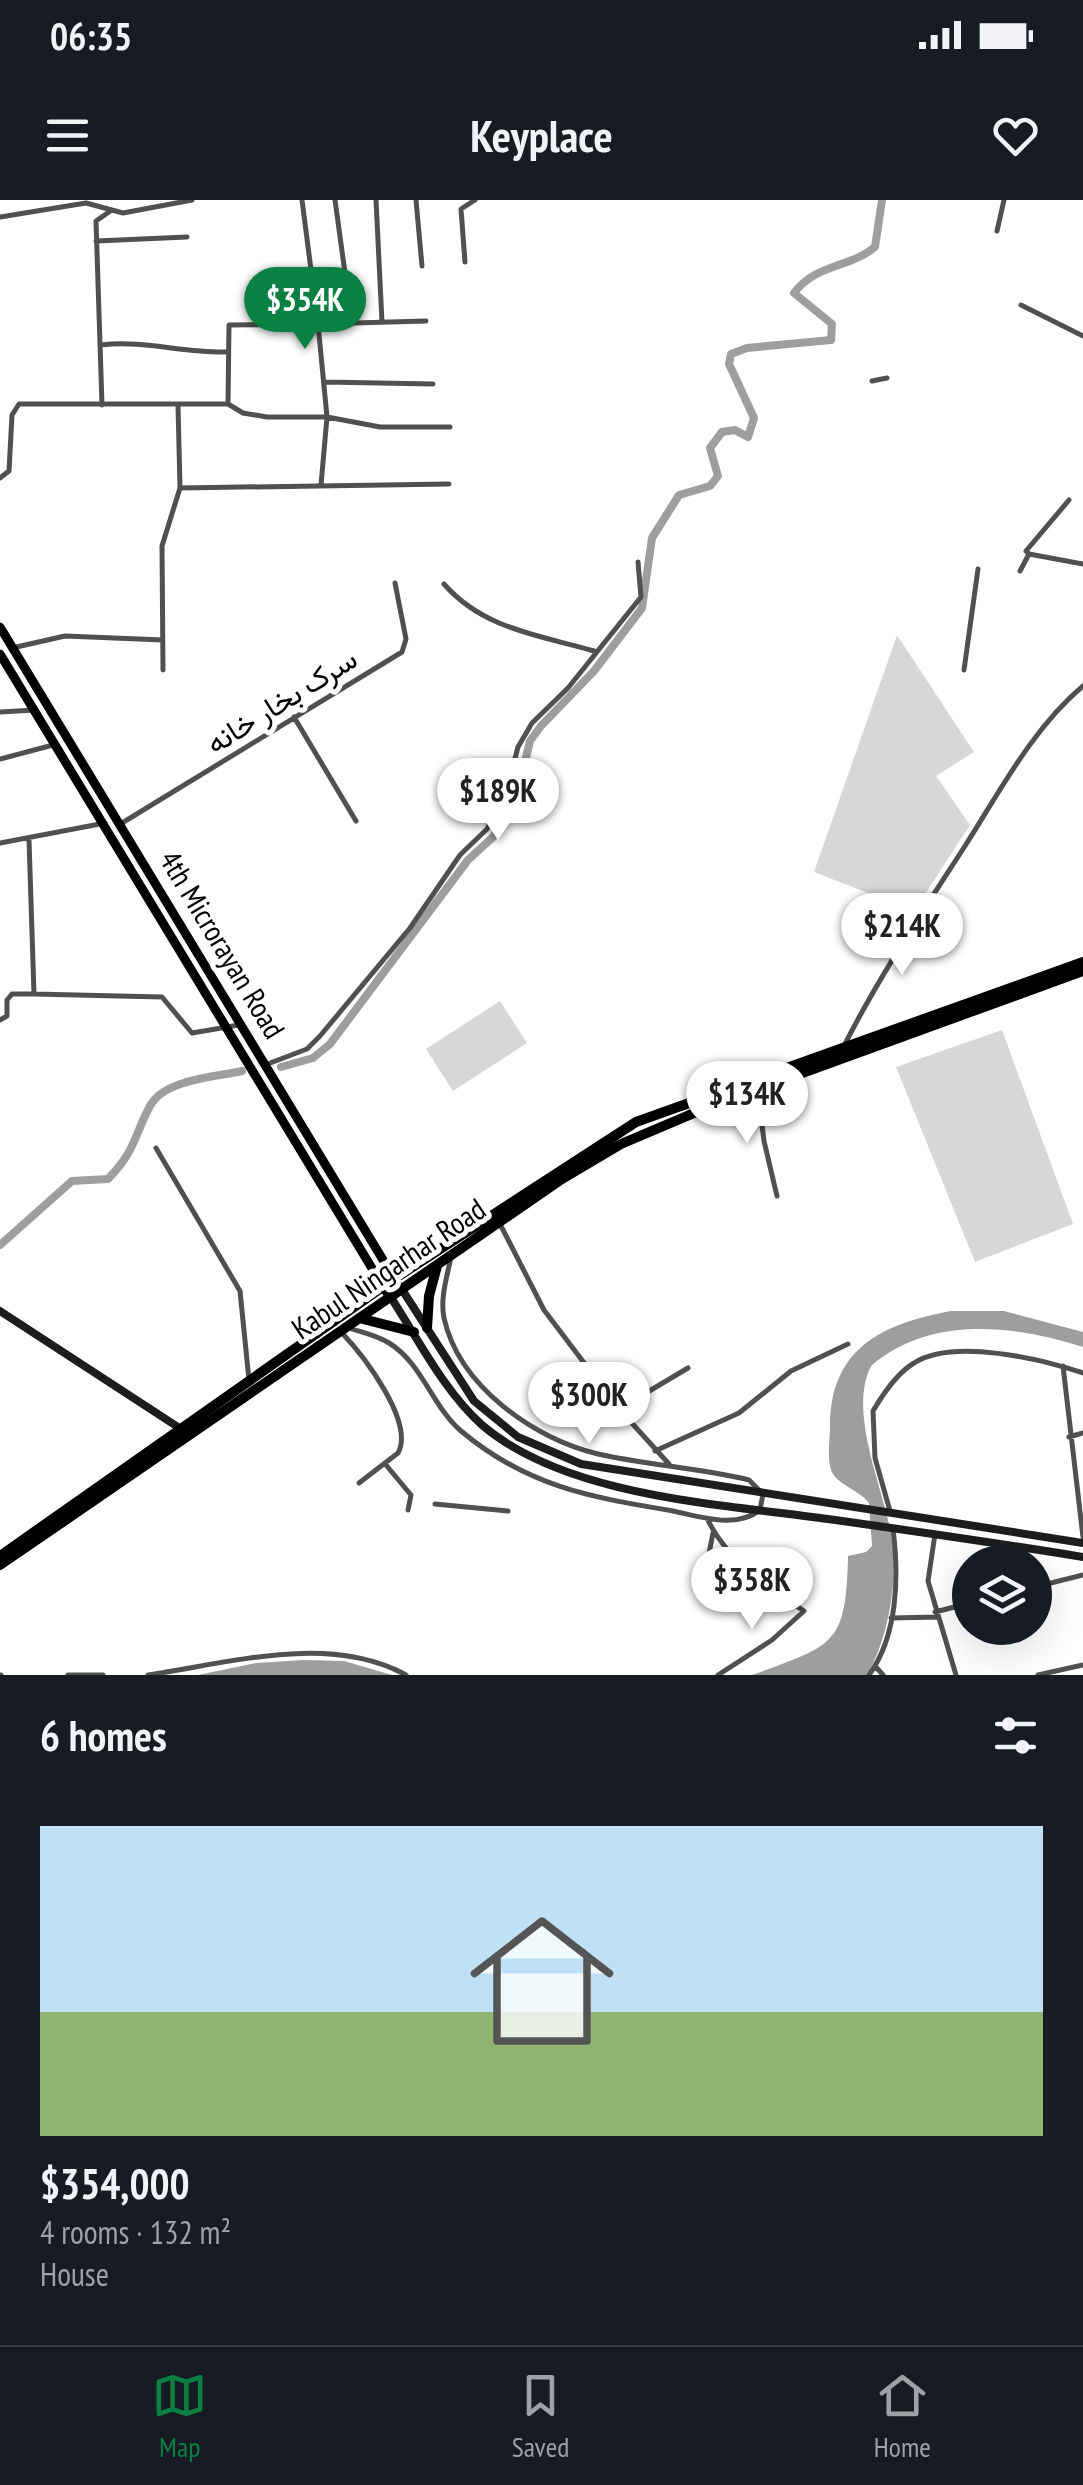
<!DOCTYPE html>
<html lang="en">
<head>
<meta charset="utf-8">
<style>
	body { margin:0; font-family:"PT Sans Narrow",Vazirmatn,sans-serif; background:#242831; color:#f1f3f6; height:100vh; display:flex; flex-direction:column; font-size:38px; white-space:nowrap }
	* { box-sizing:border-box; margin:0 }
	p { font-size:32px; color:#9ea1a6 }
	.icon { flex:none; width:55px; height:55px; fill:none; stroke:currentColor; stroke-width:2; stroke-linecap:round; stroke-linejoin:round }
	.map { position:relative; height:1475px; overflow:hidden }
	.sheet { display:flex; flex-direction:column; background:#171b24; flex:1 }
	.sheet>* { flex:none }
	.controls { position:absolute; left:952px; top:1345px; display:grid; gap:20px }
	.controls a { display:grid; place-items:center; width:100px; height:100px; border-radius:50%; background:#171b24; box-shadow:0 10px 40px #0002; font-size:50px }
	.price { position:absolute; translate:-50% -85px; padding:0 22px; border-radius:35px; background:#fff; color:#222; font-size:32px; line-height:65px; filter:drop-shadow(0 2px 5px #0008) }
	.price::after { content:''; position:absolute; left:50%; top:60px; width:30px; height:22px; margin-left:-15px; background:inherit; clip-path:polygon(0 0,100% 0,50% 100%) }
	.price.on { background:#0b8043; color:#fff }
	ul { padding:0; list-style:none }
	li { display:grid; align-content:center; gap:20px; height:530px; padding:0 40px }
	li+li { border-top:2px solid #363941 }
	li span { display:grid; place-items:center; height:310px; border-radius:0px; color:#555 }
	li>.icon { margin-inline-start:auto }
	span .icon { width:180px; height:180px; fill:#fffc; stroke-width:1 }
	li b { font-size:42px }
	h2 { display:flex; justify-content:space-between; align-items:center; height:120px; padding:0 40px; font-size:42px }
	.status { display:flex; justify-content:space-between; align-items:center; height:70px; padding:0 50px; background:#171b24; direction:ltr }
	.status svg { height:28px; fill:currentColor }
	header { display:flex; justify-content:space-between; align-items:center; height:130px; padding:0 40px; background:#171b24; font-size:45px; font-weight:700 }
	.tab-bar { display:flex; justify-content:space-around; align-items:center; height:140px; border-top:2px solid #363941; background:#171b24; font-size:28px; color:#9ea1a6 }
	.tab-bar a { display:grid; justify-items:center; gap:5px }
	.tab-bar .on { color:#0b8043 }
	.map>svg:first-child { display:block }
</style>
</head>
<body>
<div class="status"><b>06:35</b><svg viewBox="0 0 49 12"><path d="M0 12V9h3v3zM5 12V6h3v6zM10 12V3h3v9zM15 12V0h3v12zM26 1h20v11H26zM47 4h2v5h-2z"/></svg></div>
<header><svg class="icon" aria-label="menu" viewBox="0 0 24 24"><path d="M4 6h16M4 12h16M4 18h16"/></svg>Keyplace<svg class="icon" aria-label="heart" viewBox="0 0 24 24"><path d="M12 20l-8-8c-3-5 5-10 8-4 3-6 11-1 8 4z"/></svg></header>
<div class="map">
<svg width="1083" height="1475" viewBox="0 0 1083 1475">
	<rect width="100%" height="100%" fill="#fff"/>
	<path fill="#d7d7d7" d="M897 435 974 552 936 576 970 625 914 711 814 672Z
		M500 801 527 843 453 891 426 849Z
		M1002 830 1073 1024 975 1062 896 867Z"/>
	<path fill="#9e9e9e" d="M951 1111H1004L1083 1132V1147C1014 1125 930 1115 871 1166 847 1214 885 1290 892 1340 898 1382 888 1439 867 1475H752C834 1445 846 1446 848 1356L866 1352 872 1346 869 1303C860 1291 841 1286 833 1274 826 1262 830 1240 830 1227 830 1148 882 1124 951 1111Z
		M304 1460 344 1461 392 1475H198L256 1463Z"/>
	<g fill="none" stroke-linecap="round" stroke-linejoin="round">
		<path stroke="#9e9e9e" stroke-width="8" d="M281 867 313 858 330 844 468 660 494 636 518 591 530 541 541 526 594 471 642 408 652 338 679 295 710 286 718 276 710 248 722 232 735 230 748 237 754 218 729 164 731 154 747 148 831 140 832 124 794 93C815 64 850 68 875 47L882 0
			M0 1045 72 981 108 979C136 950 133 938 150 906 164 879 216 877 242 871"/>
		<path stroke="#505050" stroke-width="5" d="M335 0 352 124
			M376 0 382 122
			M416 0 422 66
			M0 17 86 3 123 13 192 0
			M997 31 1004 0
			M96 41 187 37
			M465 62 461 9 475 0
			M1021 105 1083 136
			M101 145C144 140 183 153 226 152
			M872 181 887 178
			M325 182 433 184
			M228 204 229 125 318 124 302 0
			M102 205 96 21 109 12
			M0 278 9 271 12 215 19 204H228L243 213 267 217H327L380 227H450
			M321 285 327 217 318 124 426 121
			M180 288 449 284
			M1029 354 1083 364
			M1020 371 1029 354 1026 351 1069 300
			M444 384C483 429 539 435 594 451
			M12 448 65 436 163 440
			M163 470 162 346 180 288 178 205
			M964 470 978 369
			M0 512 35 510
			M294 517 356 621
			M0 559 53 545
			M122 623 402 452 406 439 395 383
			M29 640 34 794 162 797 192 833 239 825
			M0 643 105 623
			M0 820 7 816V800L12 794H34
			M845 844C880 775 923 711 965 646 1000 591 1033 528 1083 486
			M265 865 307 849 320 836 410 728 460 655 487 629 507 589 518 547 532 523 568 488 641 397 638 362
			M758 892 764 941 777 996
			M156 948 240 1091 249 1180
			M499 1022 544 1110 619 1209 669 1264
			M346 1127C360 1132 376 1135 389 1143 422 1163 432 1206 461 1231 528 1287 590 1297 673 1311 702 1317 736 1329 760 1310L763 1294 749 1280C699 1268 647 1265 598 1254 534 1239 459 1186 444 1118 440 1098 447 1077 451 1057
			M342 1133C363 1155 415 1222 398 1253L359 1283
			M1063 1166 1083 1337
			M619 1209 688 1168
			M1069 1237 1083 1233
			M655 1251 739 1213 791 1171 848 1144
			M386 1265 411 1295 408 1310
			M435 1304 508 1311
			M890 1311 875 1258 873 1211C883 1194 897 1173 914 1163 954 1138 1041 1159 1083 1173
			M707 1318C725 1359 768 1386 804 1411L772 1440 718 1475
			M935 1334 928 1381 956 1475
			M706 1369 713 1333
			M1035 1387 1083 1375
			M935 1412 970 1403
			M891 1418 938 1417
			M875 1466 883 1475
			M0 1475H1
			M68 1475H103
			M148 1475C229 1463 329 1433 406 1475
			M869 1475C898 1435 899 1376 893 1329
			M1038 1475 1083 1465"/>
		<path stroke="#1d1d1d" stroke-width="8" d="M401 1088 474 1201 518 1237 581 1264 1083 1343
			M390 1096C418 1139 444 1191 482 1225 566 1297 721 1304 828 1319 913 1331 998 1343 1083 1357
			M0 1111 181 1229"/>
		<path stroke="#000" stroke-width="9" d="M0 427 397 1083
			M0 454 387 1093"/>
		<path stroke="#000" stroke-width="10" d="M359 1118 414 1132
			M427 1128 429 1096 437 1066
			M0 1356 394 1079 636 922 1083 762
			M0 1365 562 979 621 944 706 908 1083 771"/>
	</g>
	<g text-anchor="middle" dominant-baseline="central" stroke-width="10" stroke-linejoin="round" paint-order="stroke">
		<g font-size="30" fill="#000" stroke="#fff">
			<text transform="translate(281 500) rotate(-32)">سرک بخار خانه</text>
			<text transform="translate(223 744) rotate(59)">4th Microrayan Road</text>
			<text transform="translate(388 1068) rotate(-34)">Kabul Ningarhar Road</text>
		</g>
	</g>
</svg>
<div class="controls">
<a><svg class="icon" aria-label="layers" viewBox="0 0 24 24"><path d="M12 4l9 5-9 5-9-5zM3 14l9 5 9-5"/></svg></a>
</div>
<b class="price on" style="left:305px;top:152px">$354K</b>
<b class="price" style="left:498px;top:643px">$189K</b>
<b class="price" style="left:902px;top:778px">$214K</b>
<b class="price" style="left:747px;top:946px">$134K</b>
<b class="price" style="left:589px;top:1247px">$300K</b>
<b class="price" style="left:752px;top:1432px">$358K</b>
</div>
<section class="sheet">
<h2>6 homes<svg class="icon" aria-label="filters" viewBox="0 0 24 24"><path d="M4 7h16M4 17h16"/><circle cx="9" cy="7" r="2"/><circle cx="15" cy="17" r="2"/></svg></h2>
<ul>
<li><span style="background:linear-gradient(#bfe0f5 60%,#8fb573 0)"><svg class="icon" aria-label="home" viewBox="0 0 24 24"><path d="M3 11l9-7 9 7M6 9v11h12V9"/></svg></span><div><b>$354,000</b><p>4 rooms · 132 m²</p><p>House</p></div></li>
</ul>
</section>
<nav class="tab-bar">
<a class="on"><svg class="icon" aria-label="map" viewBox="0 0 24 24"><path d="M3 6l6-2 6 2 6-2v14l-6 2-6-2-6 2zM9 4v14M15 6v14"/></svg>Map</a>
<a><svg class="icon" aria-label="saved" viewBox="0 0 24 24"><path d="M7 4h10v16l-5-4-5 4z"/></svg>Saved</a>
<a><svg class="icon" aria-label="home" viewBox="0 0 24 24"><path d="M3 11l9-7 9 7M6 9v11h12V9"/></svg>Home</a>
</nav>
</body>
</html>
